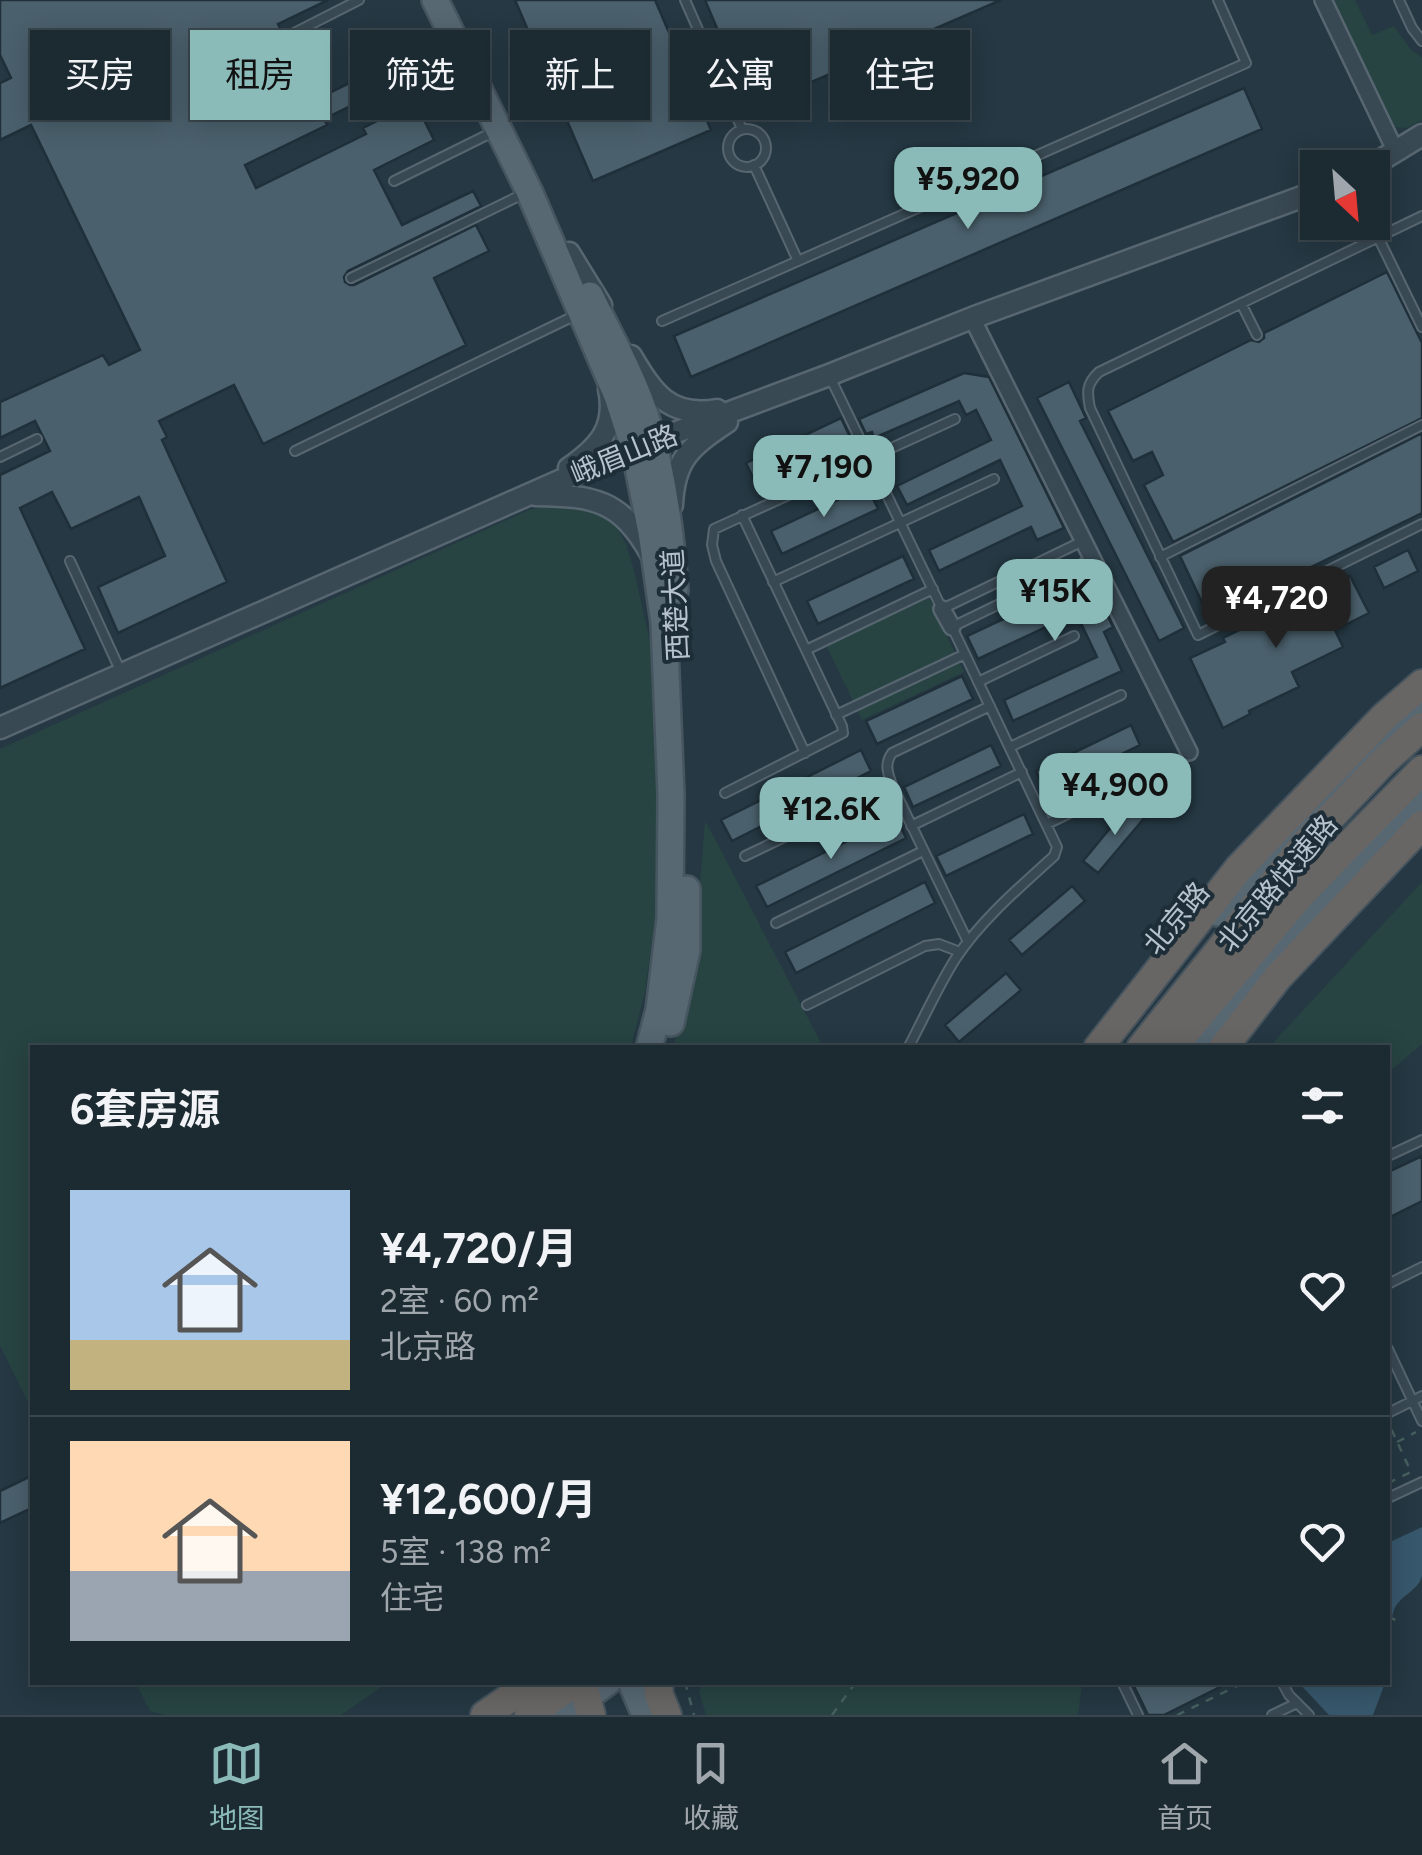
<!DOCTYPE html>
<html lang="zh">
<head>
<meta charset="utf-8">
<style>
	body { margin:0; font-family:Figtree,"Noto Sans SC",sans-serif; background:#29363e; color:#f1f3f6; height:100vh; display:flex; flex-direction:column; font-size:38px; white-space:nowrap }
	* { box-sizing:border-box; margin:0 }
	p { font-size:32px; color:#a0a7ac }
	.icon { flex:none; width:55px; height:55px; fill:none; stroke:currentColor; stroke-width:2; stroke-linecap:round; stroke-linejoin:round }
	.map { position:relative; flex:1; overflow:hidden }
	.sheet { position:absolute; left:30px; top:1045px; width:1360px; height:640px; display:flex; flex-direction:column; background:#1c2a32; border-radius:0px; box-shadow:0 5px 25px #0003,0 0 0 2px #3a464d }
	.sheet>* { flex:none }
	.guide { position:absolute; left:30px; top:30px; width:1362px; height:90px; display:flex; gap:20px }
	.needle { width:65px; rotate:154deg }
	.tools { position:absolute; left:1300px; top:150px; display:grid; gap:20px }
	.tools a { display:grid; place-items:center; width:90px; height:90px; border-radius:0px; background:#1c2a32; box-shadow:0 5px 25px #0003,0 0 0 2px #3a464d; font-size:50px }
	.price { position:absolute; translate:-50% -85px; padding:0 22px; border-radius:20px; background:#8bbbb9; color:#111; font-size:32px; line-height:65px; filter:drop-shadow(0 2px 5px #0008) }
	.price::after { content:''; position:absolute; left:50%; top:60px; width:30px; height:22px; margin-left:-15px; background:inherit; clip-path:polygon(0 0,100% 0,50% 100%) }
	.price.selected { background:#222; color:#fff }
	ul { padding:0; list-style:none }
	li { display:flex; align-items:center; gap:30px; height:250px; padding:0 40px }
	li+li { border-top:2px solid #3a464d }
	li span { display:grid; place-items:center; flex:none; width:280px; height:200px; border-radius:0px; color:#555 }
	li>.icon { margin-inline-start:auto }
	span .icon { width:120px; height:120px; fill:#fffc; stroke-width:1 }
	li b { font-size:42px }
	h2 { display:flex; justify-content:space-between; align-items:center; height:120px; padding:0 40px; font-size:42px }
	.pill { padding:0 35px; border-radius:0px; background:#1c2a32; box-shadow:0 5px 25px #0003,0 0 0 2px #3a464d; font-size:35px; line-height:90px }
	.pill.selected { background:#8bbbb9; color:#111 }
	.tab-bar { display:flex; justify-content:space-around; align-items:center; height:140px; border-top:2px solid #3a464d; background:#1c2a32; font-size:28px; color:#a0a7ac }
	.tab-bar a { display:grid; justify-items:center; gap:5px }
	.tab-bar .selected { color:#8bbbb9 }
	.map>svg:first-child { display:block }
</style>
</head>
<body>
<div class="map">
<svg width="1422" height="1715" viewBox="0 0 1422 1715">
	<rect width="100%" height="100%" fill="#253843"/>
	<path fill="#274442" d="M1332 0H1355L1372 35 1394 26 1412 51 1422 57V120L1406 128 1396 127 1387 112Z
		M563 502 592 510 616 526 626 544 634 570 654 660 659 894 645 991 631 1047 32 1048V1411L0 1345V749L529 510Z
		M928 596 964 672 862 720 826 645Z
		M705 821 713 835 823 1047 673 1048C694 974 699 897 705 821Z
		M1422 882V1044L1388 1073V1048L1269 1047Z
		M136 1683H387L341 1715H165L150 1711Z
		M702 1683 1082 1682V1683L1078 1715H706L699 1691Z"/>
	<path fill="#37576c" d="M1422 1527C1422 1542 1422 1562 1422 1576 1418 1592 1397 1596 1393 1613 1388 1634 1396 1657 1388 1677V1543Z
		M1299 1683H1385L1373 1715H1329Z"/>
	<path fill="#4a606c" stroke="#20303a" stroke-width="2.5" d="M0 0H328L278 24 315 100 392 62 401 81 324 119 327 125 245 165 256 188 366 134 363 128 415 102 434 140 374 170 402 225 473 191 481 206 348 271 344 277 345 282 350 285H354L476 225 489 251 434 278 466 345 263 444 234 385 159 421 167 437 162 440 227 582 118 633 98 587 165 556 139 497 71 529 52 492 20 508 85 649 0 688V475L50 451 35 421 0 438V402L103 355 109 365 140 350 31 125 0 140V83L11 78 0 55Z
		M515 0H655L711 130 593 181Z
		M705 0H1001L751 108Z
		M1244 88 1262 129 691 377 674 336Z
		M1387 272 1422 343V418L1173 542 1144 485 1163 475 1152 452 1133 461 1108 411 1251 340 1259 342 1264 338V333Z
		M964 373 989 377 1064 528 1037 540 1031 527 939 571 929 550 1022 506 1000 460 907 505 897 486 991 440 976 410 966 415 959 401 874 438 872 432 866 434 859 419Z
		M1069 382 1086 418 1080 421 1184 628 1159 641 1037 398Z
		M841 418 852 441 757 486 746 463Z
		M1422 433V513L1209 617 1180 556Z
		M867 486 878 509 782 554 771 531Z
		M1408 550 1418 571 1384 588 1374 567Z
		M903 556 914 579 818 624 807 601Z
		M1084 575 1089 587 1093 585 1113 627 1104 632 1122 671 1013 721 1004 700 1097 657 1076 613 978 659 967 636 1065 590 1062 585Z
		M1350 576 1369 613 1335 630 1343 647 1292 672 1299 687 1249 711 1250 714 1223 728 1190 658 1225 642 1223 638Z
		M962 676 973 699 877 744 866 721Z
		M1131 725 1140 745 1046 791 1036 771Z
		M991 745 1001 766 913 807 904 787Z
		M861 750 871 771 732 841 721 820Z
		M1131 803 1146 816 1098 873 1083 861Z
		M1024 814 1033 834 946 876 936 856Z
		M896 817 906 838 767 907 756 886Z
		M925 882 935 903 796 973 785 952Z
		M1072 886 1085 901 1022 955 1009 940Z
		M1006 973 1021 990 959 1042 945 1025Z
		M1422 1156V1201L1388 1218V1172Z
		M29 1477 32 1485V1508L0 1523V1491Z
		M1132 1682H1230L1164 1715H1148Z"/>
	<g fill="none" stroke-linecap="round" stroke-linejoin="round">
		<defs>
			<path id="service" d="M685 0 742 129
				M1399 0 1412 28 1422 41
				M292 34 359 0
				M728 148a19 19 0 1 1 38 0a19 19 0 1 1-38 0Z
				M754 165 798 261
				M394 181 495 131
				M1422 216 1099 372C1086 384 1087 392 1090 408L1198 635 1422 524
				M1378 237 1422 327
				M351 278 525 193
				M1241 303 1257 335
				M662 321 1246 63 1218 0
				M829 375 942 609 1083 541
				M295 451 576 315
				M0 457 37 439
				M1160 557 1422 425
				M70 561 120 670
				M773 582 994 479
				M806 650 933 589
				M978 682 1074 636
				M836 715 965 654
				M1010 747 1121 695
				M805 753 716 561 712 545 714 529 955 419
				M725 793 843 733 842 726 742 515
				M1047 824 1152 773
				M911 826 1022 772
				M745 856 892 785
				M776 923 923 851
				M968 942 892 785C888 774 884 764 892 753L990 706
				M807 1005 925 946 939 944 960 952
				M908 1048C924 1018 938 986 956 958 982 919 1020 887 1054 856L1057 847 952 627 1092 559
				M1388 1156 1422 1140
				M1388 1284 1422 1267
				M1388 1349 1422 1421
				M1388 1413 1422 1396
				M1388 1498 1422 1482
				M1122 1682 1138 1715
				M1282 1682 1289 1695 1309 1715
				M1272 1715 1297 1703"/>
			<path id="minor" d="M1323 0 1396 152
				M972 318 1189 752
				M942 609 952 627"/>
			<path id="tertiary" d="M1368 168 1422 135
				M569 253 601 305
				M631 356C653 393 669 418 717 410
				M569 468C599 447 617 428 609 389
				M535 495C594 496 620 499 651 554
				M672 505C674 459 691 446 727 422
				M0 728 634 448 829 375 972 318 1318 191"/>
			<path id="primary" d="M435 0 529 191 617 396 634 448 651 532 664 623 671 794 670 918 659 1010 649 1048
				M590 295C609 334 631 373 645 414 663 470 671 531 675 590
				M1218 913 1317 804 1422 707
				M671 1023 687 950V889
				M1196 1048 1281 941 1422 796
				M631 1682 645 1715
				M563 1715 608 1682"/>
			<path id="trunk" d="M1098 1048 1239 868 1384 717 1422 684
				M1141 1048 1304 845 1384 761 1422 727
				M1172 1048 1301 894 1422 770
				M1223 1048 1278 977 1422 825
				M582 1682 591 1715
				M658 1682 659 1695 667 1715
				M485 1715 533 1682
				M529 1715 575 1682"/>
		</defs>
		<use href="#service" stroke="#576670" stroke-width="12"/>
		<use href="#minor" stroke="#576670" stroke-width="20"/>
		<use href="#tertiary" stroke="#576670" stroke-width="25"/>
		<use href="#primary" stroke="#46555f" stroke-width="30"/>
		<use href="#trunk" stroke="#44535d" stroke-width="32"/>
		<path stroke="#45605e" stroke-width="2.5" stroke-dasharray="8 8" stroke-linecap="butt" d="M1397 1442 1416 1432
			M1388 1483 1411 1472 1389 1424
			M1388 1617 1396 1620
			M685 1682 694 1715
			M832 1715 856 1682
			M1177 1715 1245 1682"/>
		<use href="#service" stroke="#394953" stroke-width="8"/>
		<use href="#minor" stroke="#394953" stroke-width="15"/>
		<use href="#tertiary" stroke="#394953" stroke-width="20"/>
		<use href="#primary" stroke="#576873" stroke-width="25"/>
		<use href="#trunk" stroke="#686664" stroke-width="28"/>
	</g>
	<g text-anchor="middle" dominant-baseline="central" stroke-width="8" stroke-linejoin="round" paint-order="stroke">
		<g font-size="28" fill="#b6c3cd" stroke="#1e2e38">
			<text transform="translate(624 454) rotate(-22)">峨眉山路</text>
			<text transform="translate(675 605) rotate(-93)">西楚大道</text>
			<text transform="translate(1277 883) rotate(-50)">北京路快速路</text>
			<text transform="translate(1176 918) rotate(-50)">北京路</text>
		</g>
	</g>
</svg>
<div class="tools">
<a><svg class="needle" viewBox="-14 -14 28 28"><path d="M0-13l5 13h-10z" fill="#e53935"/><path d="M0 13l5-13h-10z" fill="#a0a7ac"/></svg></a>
</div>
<b class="price" style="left:968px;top:232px">¥5,920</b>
<b class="price" style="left:824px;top:520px">¥7,190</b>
<b class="price" style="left:1055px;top:644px">¥15K</b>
<b class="price selected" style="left:1276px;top:651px">¥4,720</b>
<b class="price" style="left:1115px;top:838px">¥4,900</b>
<b class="price" style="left:831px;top:862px">¥12.6K</b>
<div class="guide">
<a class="pill">买房</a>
<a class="pill selected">租房</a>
<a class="pill">筛选</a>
<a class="pill">新上</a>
<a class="pill">公寓</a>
<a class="pill">住宅</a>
</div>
<section class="sheet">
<h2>6套房源<svg class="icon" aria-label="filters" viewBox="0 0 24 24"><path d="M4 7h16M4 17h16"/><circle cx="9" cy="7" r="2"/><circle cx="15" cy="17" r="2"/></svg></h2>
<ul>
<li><span style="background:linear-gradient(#a9c7e8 75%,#c2b280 0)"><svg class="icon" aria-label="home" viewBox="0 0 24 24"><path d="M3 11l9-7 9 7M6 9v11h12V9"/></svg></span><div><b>¥4,720/月</b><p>2室 · 60 m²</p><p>北京路</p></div><svg class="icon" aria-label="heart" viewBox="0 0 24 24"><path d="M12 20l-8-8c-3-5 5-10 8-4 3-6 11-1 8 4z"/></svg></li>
<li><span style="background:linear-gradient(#ffd9b3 65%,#9aa5b1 0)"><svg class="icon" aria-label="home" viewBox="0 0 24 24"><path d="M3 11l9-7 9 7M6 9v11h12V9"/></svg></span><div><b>¥12,600/月</b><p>5室 · 138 m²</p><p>住宅</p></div><svg class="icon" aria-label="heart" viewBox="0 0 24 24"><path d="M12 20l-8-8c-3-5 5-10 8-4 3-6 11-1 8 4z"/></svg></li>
</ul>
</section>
</div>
<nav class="tab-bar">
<a class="selected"><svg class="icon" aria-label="map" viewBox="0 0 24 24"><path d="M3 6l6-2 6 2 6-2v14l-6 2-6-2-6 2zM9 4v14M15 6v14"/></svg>地图</a>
<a><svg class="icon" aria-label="saved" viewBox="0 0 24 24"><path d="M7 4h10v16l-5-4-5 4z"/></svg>收藏</a>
<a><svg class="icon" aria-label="home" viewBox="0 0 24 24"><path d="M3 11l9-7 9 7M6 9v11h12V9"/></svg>首页</a>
</nav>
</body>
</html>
